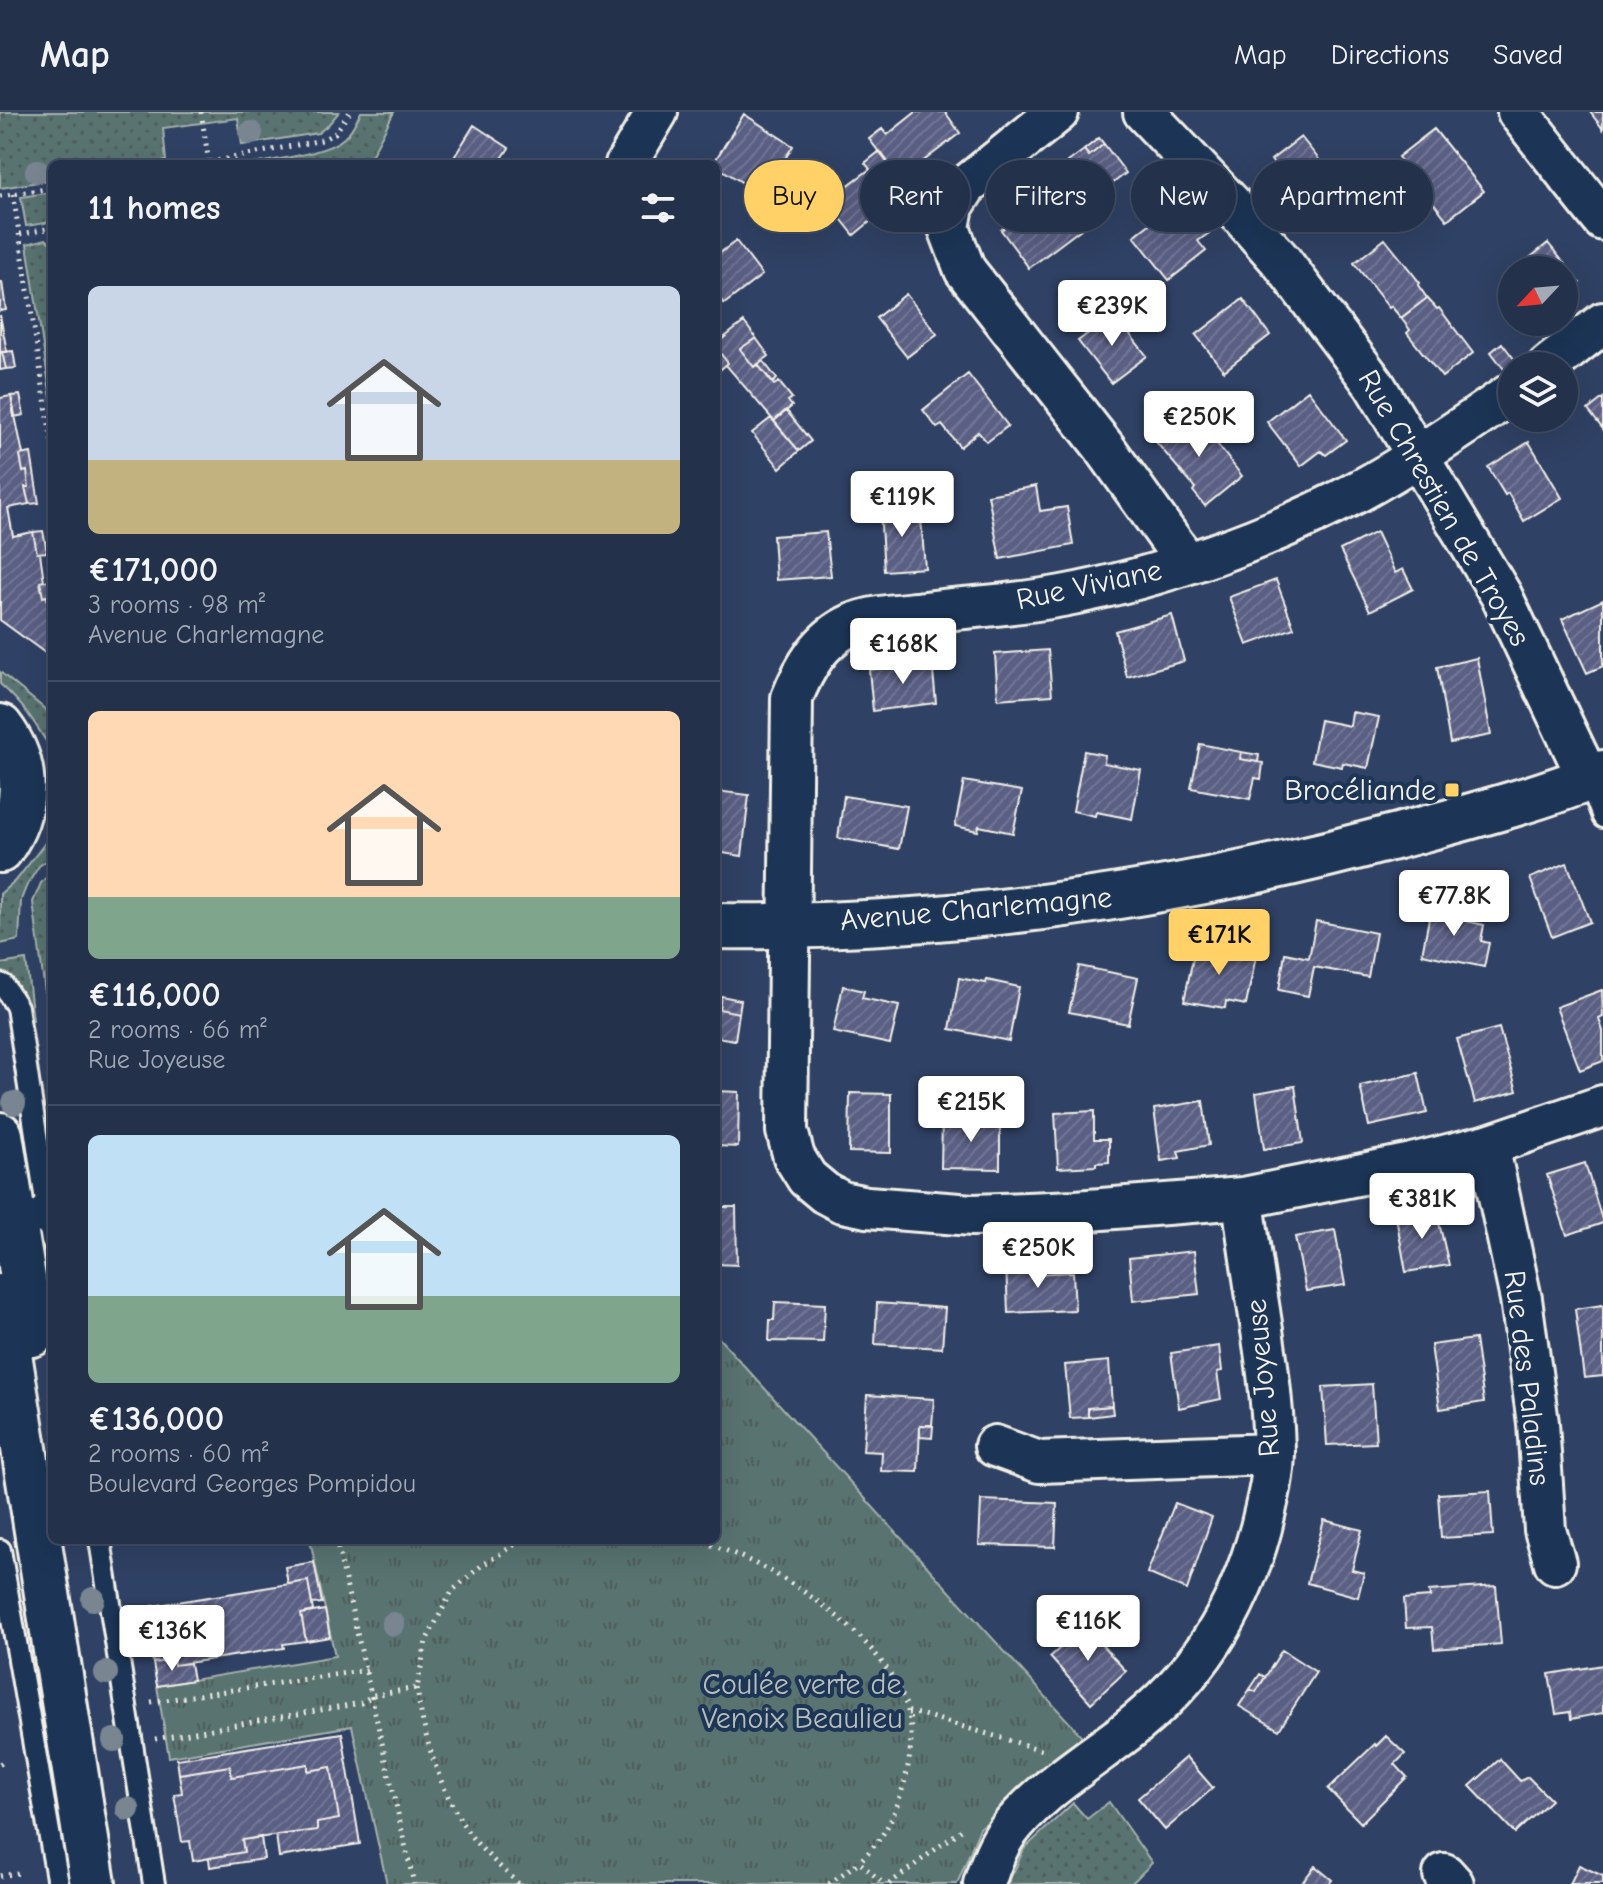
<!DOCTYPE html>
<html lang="en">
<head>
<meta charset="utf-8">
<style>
	body { margin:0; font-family:"Comic Neue",sans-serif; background:#2f3d55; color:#f1f3f6; height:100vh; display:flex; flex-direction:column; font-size:30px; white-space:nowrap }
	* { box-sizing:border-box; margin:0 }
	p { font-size:26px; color:#a3a9b5 }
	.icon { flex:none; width:44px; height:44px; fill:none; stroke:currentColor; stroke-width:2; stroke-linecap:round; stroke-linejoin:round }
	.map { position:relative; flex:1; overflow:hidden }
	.details { position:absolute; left:48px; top:48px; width:672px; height:1384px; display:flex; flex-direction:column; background:#23314b; border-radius:12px; box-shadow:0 8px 32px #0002,0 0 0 2px #404c63 }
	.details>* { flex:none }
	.hud { position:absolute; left:744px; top:48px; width:738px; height:72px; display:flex; gap:16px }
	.needle { width:52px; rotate:244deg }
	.buttons { position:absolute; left:1498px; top:144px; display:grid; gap:16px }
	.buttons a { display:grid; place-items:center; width:80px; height:80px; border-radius:50%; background:#23314b; box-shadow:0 8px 32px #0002,0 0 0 2px #404c63; font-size:40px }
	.price { position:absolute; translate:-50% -68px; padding:0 18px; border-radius:8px; background:#fff; color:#222; font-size:26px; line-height:52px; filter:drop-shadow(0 2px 4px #0008) }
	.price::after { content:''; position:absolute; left:50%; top:48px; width:24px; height:18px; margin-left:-12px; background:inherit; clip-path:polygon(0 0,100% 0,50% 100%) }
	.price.current { background:#ffd166; color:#111 }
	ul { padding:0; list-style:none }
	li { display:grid; align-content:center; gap:16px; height:424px; padding:0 40px }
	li+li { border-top:2px solid #404c63 }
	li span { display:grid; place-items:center; height:248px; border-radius:12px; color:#555 }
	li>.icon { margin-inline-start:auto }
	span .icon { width:144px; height:144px; fill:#fffc; stroke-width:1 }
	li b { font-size:34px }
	h2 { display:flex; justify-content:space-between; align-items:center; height:96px; padding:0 40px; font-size:34px }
	.chip { padding:0 28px; border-radius:36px; background:#23314b; box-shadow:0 8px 32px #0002,0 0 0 2px #404c63; font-size:28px; line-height:72px }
	.chip.current { background:#ffd166; color:#111 }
	header { display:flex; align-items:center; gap:48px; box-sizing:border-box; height:112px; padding:0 40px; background:#23314b; border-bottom:2px solid #404c63 }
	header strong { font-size:38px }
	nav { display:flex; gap:44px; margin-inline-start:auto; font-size:28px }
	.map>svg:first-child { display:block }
</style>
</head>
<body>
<header>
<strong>Map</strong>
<nav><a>Map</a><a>Directions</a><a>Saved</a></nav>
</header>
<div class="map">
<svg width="1603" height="1772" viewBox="0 0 1603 1772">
	<defs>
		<pattern id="grass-dots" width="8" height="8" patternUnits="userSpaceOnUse" patternTransform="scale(2)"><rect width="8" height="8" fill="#587370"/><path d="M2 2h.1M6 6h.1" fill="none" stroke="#505b59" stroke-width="1.8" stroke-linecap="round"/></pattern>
		<pattern id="park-tufts" width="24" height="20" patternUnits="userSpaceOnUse" patternTransform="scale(2)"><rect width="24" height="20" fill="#587370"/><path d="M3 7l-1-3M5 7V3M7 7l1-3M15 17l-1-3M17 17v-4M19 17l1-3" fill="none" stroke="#505b59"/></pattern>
		<pattern id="building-hatch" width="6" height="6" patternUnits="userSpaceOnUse" patternTransform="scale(2)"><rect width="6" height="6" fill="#5a5e84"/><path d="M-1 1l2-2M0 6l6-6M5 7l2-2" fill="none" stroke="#727695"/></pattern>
	</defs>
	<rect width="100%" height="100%" fill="#2f4164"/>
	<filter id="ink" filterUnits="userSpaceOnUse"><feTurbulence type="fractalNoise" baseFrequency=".0125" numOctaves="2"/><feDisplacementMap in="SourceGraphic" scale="16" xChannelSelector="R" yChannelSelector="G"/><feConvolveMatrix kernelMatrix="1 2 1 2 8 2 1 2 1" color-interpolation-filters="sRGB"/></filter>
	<g filter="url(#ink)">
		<path fill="url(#grass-dots)" stroke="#a6b2ac" stroke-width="2" d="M0 0H339L328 13 318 21 242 33 238 6 163 16 166 49 150 52H52V68L0 76Z
			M361 0H394L367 52H253C277 47 326 42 344 26 351 20 357 8 361 0Z
			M52 80V110L26 114 21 85Z
			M46 127 52 133V292L27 132Z
			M0 560 52 603V639C35 611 25 594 0 572Z
			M52 722V745L39 754 26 775 21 788 19 828 0 832V782L18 766Z
			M52 759V932L33 790 41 771Z
			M26 848 33 908 29 909 25 886 0 858V852Z
			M1109 1690 1152 1751 1131 1772H1008L1024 1737 1073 1691 1087 1707Z"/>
		<path fill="url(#park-tufts)" stroke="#a6b2ac" stroke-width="2" d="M716 1223 1089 1632 980 1716 957 1772H387L352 1614 169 1645 157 1574 335 1544 310 1428H716Z"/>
		<path fill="url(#building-hatch)" stroke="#f4f1e8" stroke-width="2" d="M916 0H945L960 21 900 67 869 27 882 17 887 23Z
			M1590 0H1603V17Z
			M744 2 793 34 762 83 713 52Z
			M474 13 509 36 498 52H450Z
			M1434 17 1484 79 1447 108 1398 45Z
			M1301 25 1340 74 1309 98 1271 48Z
			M1099 26 1104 32 1089 44 1084 38Z
			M1104 32 1126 61 1071 104 1052 79 1064 70 1056 59 1084 38 1089 44Z
			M880 39 899 65 885 75 894 87 870 106 871 109 854 123 827 89 870 57 865 51Z
			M1052 79 1081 117 1029 156 1001 118Z
			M1177 94 1188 108 1196 104 1209 121 1198 129 1206 139 1169 168 1134 124 1172 95 1174 96Z
			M1385 127 1420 171 1418 173 1427 186 1401 206 1391 194 1389 196 1354 151Z
			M736 129 762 163 724 192 716 182V144Z
			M1548 131 1580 171 1564 183V158H1515Z
			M0 170H2L6 198 0 199Z
			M906 182 937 222 907 245 876 206Z
			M1427 186 1437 197 1439 196 1473 241 1442 265 1407 221 1410 218 1401 206Z
			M1243 187 1270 223 1224 259 1196 223Z
			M1114 202 1147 244 1111 271 1078 229Z
			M0 203 7 240H2L6 257 0 258Z
			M744 210 756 226 740 237 754 255 758 253 774 273 779 270 792 286 788 289 792 294 774 309 726 253 728 251 716 236V232Z
			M756 226 769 244 754 255 740 237Z
			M1502 231 1518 252 1512 254 1507 261 1491 240Z
			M716 236 728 251 716 261Z
			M13 239 16 256 6 257 2 240Z
			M763 249 777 267 773 271 758 253Z
			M968 262 1008 314 987 330 978 320 960 335 942 313 937 316 923 298Z
			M1308 278 1346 328 1326 343 1321 339 1301 354 1267 310Z
			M20 283 24 303 14 305 11 284Z
			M11 284 23 342 20 343 23 360 27 359 29 375H25L29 392 8 396 13 424 33 420 37 441H40L44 469 40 470 43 485 47 484 52 516V546L0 508V286Z
			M1603 286V317L1588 298Z
			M786 298 811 329 799 339 774 309Z
			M1193 301 1242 364 1205 394 1193 379 1195 376 1156 330Z
			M771 306 799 339 780 356 752 321Z
			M1529 330 1562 386 1524 409 1508 381 1505 383 1488 355Z
			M31 341 39 391 29 392 25 375H29L27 359 23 360 20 343Z
			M1036 374 1040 399 1067 395 1073 433 1000 447 988 383Z
			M920 395 925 456 884 459 880 399Z
			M43 419 47 440 37 441 33 420Z
			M826 420 831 464 776 468 773 424Z
			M1376 420 1395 461 1403 457 1413 477 1370 499 1340 438Z
			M51 468 52 483 43 485 40 470Z
			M1276 468 1294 516 1247 533 1229 485Z
			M1603 488V554L1587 561 1562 507Z
			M1172 503 1184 549 1127 565 1115 519Z
			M1048 538 1052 583 998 587 995 542Z
			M1477 546 1491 623 1450 631 1437 555Z
			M932 549 936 591 873 599 869 558Z
			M1352 600 1379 605 1368 656 1343 651 1342 655 1312 649 1320 608 1350 614Z
			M1200 632 1241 640 1240 647 1263 651 1261 667 1255 666 1250 687 1191 676Z
			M1084 639 1105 643 1104 651 1141 658 1132 707 1096 700 1095 704 1073 699Z
			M1241 640 1259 643 1258 650 1240 647Z
			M964 669 1022 679 1013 721 979 714 978 719 955 714Z
			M716 679 749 683 742 744 716 740Z
			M844 684 907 694 899 737 838 726Z
			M1567 751 1590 810 1552 825 1530 766Z
			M1432 791 1455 796 1453 806 1484 813 1481 829 1489 831 1484 855 1422 842Z
			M1316 809 1376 821 1368 865 1314 855 1308 884 1279 878 1285 841 1309 846Z
			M1196 832 1256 844 1246 893 1226 889 1225 896 1184 889Z
			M1079 854 1138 866 1128 912 1069 900Z
			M959 866 986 871 987 868 1019 875 1009 929 950 917Z
			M843 874 864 879 862 886 899 894 890 932 833 920Z
			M1602 878 1603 905 1599 907 1603 919V949L1580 958 1556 895Z
			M716 884H721L719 897 739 901 735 928 716 925Z
			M721 884 741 888 739 901 719 897Z
			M1499 916 1517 979 1475 991 1457 927Z
			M1418 961 1427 1001 1369 1014 1360 974Z
			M1295 974 1303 1031 1264 1037 1256 981Z
			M716 979 739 980 738 1035 716 1034Z
			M850 981 891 982V1041L849 1040Z
			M1203 989 1209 1033 1178 1039 1180 1046 1161 1049 1154 997Z
			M1094 999V1027H1109V1050L1096 1051V1054L1058 1056 1055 1001Z
			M942 1006 1000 1007V1057L941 1056Z
			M1585 1051 1603 1111 1567 1123 1547 1063Z
			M716 1092 717 1095H736L737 1153 716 1152Z
			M1436 1098 1449 1153 1406 1160 1396 1105Z
			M1335 1118 1345 1173 1306 1179 1295 1125Z
			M1194 1139 1199 1182 1133 1189 1129 1146Z
			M1032 1150V1162L1073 1160 1075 1198 1008 1201 1006 1151Z
			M775 1190 825 1192 823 1230 769 1229 770 1208H774Z
			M877 1191 945 1196 942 1236 875 1232Z
			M1603 1193V1264L1584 1266 1575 1197Z
			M1475 1227 1484 1290 1440 1297 1431 1233Z
			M1219 1234 1222 1259 1217 1260 1221 1287 1179 1296 1171 1241Z
			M1109 1249 1112 1294 1088 1296V1305L1070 1306 1065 1253Z
			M1372 1272 1376 1331 1327 1333 1323 1275Z
			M867 1283 934 1287 932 1313H920L918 1360 881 1359 882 1340 863 1339Z
			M1112 1294 1113 1302 1088 1305V1296Z
			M920 1313 933 1314 932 1326 920 1325Z
			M1490 1379 1493 1423 1441 1426 1438 1382Z
			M981 1388 1057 1391 1055 1435 979 1433Z
			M1175 1391 1212 1405 1187 1478 1147 1461Z
			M1324 1408 1362 1418 1352 1458 1364 1461 1358 1485 1307 1471Z
			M314 1450 322 1491 312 1492 308 1469 288 1472 285 1455Z
			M308 1469 313 1499 301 1502 306 1529 283 1532 284 1536 174 1553 173 1548 153 1551 148 1518 156 1517 152 1494Z
			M1496 1474 1501 1532 1434 1537 1432 1515 1406 1516 1404 1487 1430 1485 1429 1479Z
			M325 1498 330 1525 306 1529 301 1502Z
			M1089 1510 1103 1524 1098 1529 1126 1559 1091 1591 1050 1545Z
			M1282 1538 1316 1560 1279 1618 1239 1594 1250 1577 1256 1580Z
			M173 1548 174 1553 190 1551 193 1568 157 1574 153 1551Z
			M1603 1553V1601L1571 1607 1570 1600 1556 1602 1549 1562Z
			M1260 1562 1265 1565 1256 1580 1250 1577Z
			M342 1621 360 1732 279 1745 276 1723 317 1718V1711L339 1707 331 1655 308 1659V1652L232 1665 230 1654 179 1662 177 1647Z
			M1386 1624 1405 1642 1395 1652 1407 1665 1361 1711 1328 1677 1375 1632 1376 1634Z
			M1186 1645 1213 1676 1165 1718 1138 1686Z
			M1500 1647 1520 1669 1528 1665 1551 1688 1515 1721 1470 1674Z
			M308 1652V1659L331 1655 339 1707 317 1711V1718L242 1728 244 1740 193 1749 190 1729 182 1730 174 1682 182 1681 179 1662 230 1654 232 1665Z
			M261 1725 264 1747 210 1755 209 1746 244 1740 242 1728Z
			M1579 1753 1603 1764V1772H1570Z
			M1315 1754 1332 1768 1329 1772H1301Z"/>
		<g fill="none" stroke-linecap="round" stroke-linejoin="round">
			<defs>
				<path id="lane" d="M1588 666 1603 705
					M0 872 3 873 17 895 52 1129
					M100 1428 154 1772
					M0 1438 58 1772"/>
				<path id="street" d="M1058 0 966 74 953 94 949 116 965 158 1104 335 1187 451
					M1144 0 1232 93 1282 150 1374 272 1501 483 1588 666
					M1518 0 1603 108
					M626 52 657 0
					M1548 254 1603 211
					M1512 281C1462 316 1412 350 1359 379 1271 426 1160 466 1062 484 1014 493 965 495 917 501 896 503 871 504 851 513 820 527 804 556 792 586L787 1019 794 1045 807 1066 825 1081 842 1090 867 1095 973 1103 1076 1099 1243 1086 1412 1052 1488 1033 1603 994
					M1488 1033 1521 1187 1538 1311 1545 1418 1555 1451
					M48 1103H52
					M995 1334 1039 1350 1274 1342
					M1444 1762 1453 1772
					M984 1772C989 1756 996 1736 1006 1722 1035 1682 1087 1650 1126 1620 1196 1566 1238 1502 1261 1416 1267 1391 1274 1365 1274 1339 1272 1254 1252 1170 1243 1086"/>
				<path id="secondary" d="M0 615C30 654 28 699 0 738
					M716 814C945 817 1174 784 1394 725 1464 706 1536 688 1603 661
					M0 1023 32 1222
					M0 1185 93 1772"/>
			</defs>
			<use href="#lane" stroke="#f4f1e8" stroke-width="26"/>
			<use href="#street" stroke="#f4f1e8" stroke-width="46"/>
			<use href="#secondary" stroke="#f4f1e8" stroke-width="50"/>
			<path stroke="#f4f1e8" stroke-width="5" stroke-dasharray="2 6" stroke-linecap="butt" d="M201 0 209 51
				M202 52 322 28 335 21 350 0
				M13 82 52 332
				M0 84 52 76
				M20 122 52 116
				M336 1428 414 1772
				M696 1428C772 1450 884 1520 908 1599 914 1621 910 1650 904 1672 893 1707 886 1724 859 1750
				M417 1576C423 1623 438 1671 463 1712 477 1736 500 1754 519 1772
				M151 1590 367 1558
				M908 1601 920 1602 1042 1638
				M155 1627 361 1591 373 1583 417 1576 426 1529 452 1479 481 1454 522 1428
				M0 1652 2 1651
				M0 1764 20 1761
				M829 1772 859 1750 884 1772
				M889 1772 964 1716"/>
			<use href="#lane" stroke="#1d3557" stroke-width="20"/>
			<use href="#street" stroke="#1d3557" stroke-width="40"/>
			<use href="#secondary" stroke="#1d3557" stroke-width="44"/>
		</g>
		<g fill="#798692">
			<circle cx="251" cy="21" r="12"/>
			<circle cx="37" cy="59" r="12"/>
			<circle cx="14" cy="991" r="12"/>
			<circle cx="93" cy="1487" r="12"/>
			<circle cx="393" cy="1512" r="12"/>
			<circle cx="106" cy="1561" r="12"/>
			<circle cx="114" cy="1628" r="12"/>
			<circle cx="128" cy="1697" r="12"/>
		</g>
	</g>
	<rect fill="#ffd166" stroke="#1d3557" stroke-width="3" x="1444" y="670" width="16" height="16" rx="4"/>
	<g text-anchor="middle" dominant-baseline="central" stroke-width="8" stroke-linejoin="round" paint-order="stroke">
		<g font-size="30" fill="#f4f1e8" stroke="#1d3557">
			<text transform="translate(1444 396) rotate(60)">Rue Chrestien de Troyes</text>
			<text transform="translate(1089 473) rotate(-12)">Rue Viviane</text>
			<text transform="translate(976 797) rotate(-5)">Avenue Charlemagne</text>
			<text transform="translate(1263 1266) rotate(-95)">Rue Joyeuse</text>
			<text transform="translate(1527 1266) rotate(83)">Rue des Paladins</text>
		</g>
		<g font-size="30" fill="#f4f1e8" stroke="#1d3557" text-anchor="end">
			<text x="1436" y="678">Brocéliande</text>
		</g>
		<g font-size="30" fill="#b6bfb8" stroke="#1d3557">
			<text x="802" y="1572">Coulée verte de<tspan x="802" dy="34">Venoix Beaulieu</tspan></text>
		</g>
	</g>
</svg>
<div class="buttons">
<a><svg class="needle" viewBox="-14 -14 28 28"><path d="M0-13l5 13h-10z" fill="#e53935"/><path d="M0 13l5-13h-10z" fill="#a3a9b5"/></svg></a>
<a><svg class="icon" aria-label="layers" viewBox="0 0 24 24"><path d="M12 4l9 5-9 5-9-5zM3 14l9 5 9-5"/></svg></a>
</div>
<b class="price" style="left:1112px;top:236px">€239K</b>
<b class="price" style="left:1199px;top:347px">€250K</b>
<b class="price" style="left:902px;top:427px">€119K</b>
<b class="price" style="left:903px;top:574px">€168K</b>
<b class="price" style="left:1454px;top:826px">€77.8K</b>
<b class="price current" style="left:1219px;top:865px">€171K</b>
<b class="price" style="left:971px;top:1032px">€215K</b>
<b class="price" style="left:1422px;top:1129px">€381K</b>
<b class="price" style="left:1038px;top:1178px">€250K</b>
<b class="price" style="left:1088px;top:1551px">€116K</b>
<b class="price" style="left:172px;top:1561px">€136K</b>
<div class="hud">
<a class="chip current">Buy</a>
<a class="chip">Rent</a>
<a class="chip">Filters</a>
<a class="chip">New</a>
<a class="chip">Apartment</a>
</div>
<section class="details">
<h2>11 homes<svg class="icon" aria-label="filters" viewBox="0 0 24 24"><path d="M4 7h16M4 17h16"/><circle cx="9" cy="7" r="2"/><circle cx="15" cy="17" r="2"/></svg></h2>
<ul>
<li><span style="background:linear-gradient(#c9d6e8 70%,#c2b280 0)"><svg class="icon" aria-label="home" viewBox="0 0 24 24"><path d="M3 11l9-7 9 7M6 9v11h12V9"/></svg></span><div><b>€171,000</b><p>3 rooms · 98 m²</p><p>Avenue Charlemagne</p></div></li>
<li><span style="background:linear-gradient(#ffd9b3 75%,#7fa58c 0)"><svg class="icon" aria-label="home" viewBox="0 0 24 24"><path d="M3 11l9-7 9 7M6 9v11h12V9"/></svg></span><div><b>€116,000</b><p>2 rooms · 66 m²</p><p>Rue Joyeuse</p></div></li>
<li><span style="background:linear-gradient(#bfe0f5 65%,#7fa58c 0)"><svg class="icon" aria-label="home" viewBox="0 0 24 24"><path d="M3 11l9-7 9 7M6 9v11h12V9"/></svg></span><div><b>€136,000</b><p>2 rooms · 60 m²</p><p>Boulevard Georges Pompidou</p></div></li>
</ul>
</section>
</div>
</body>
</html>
